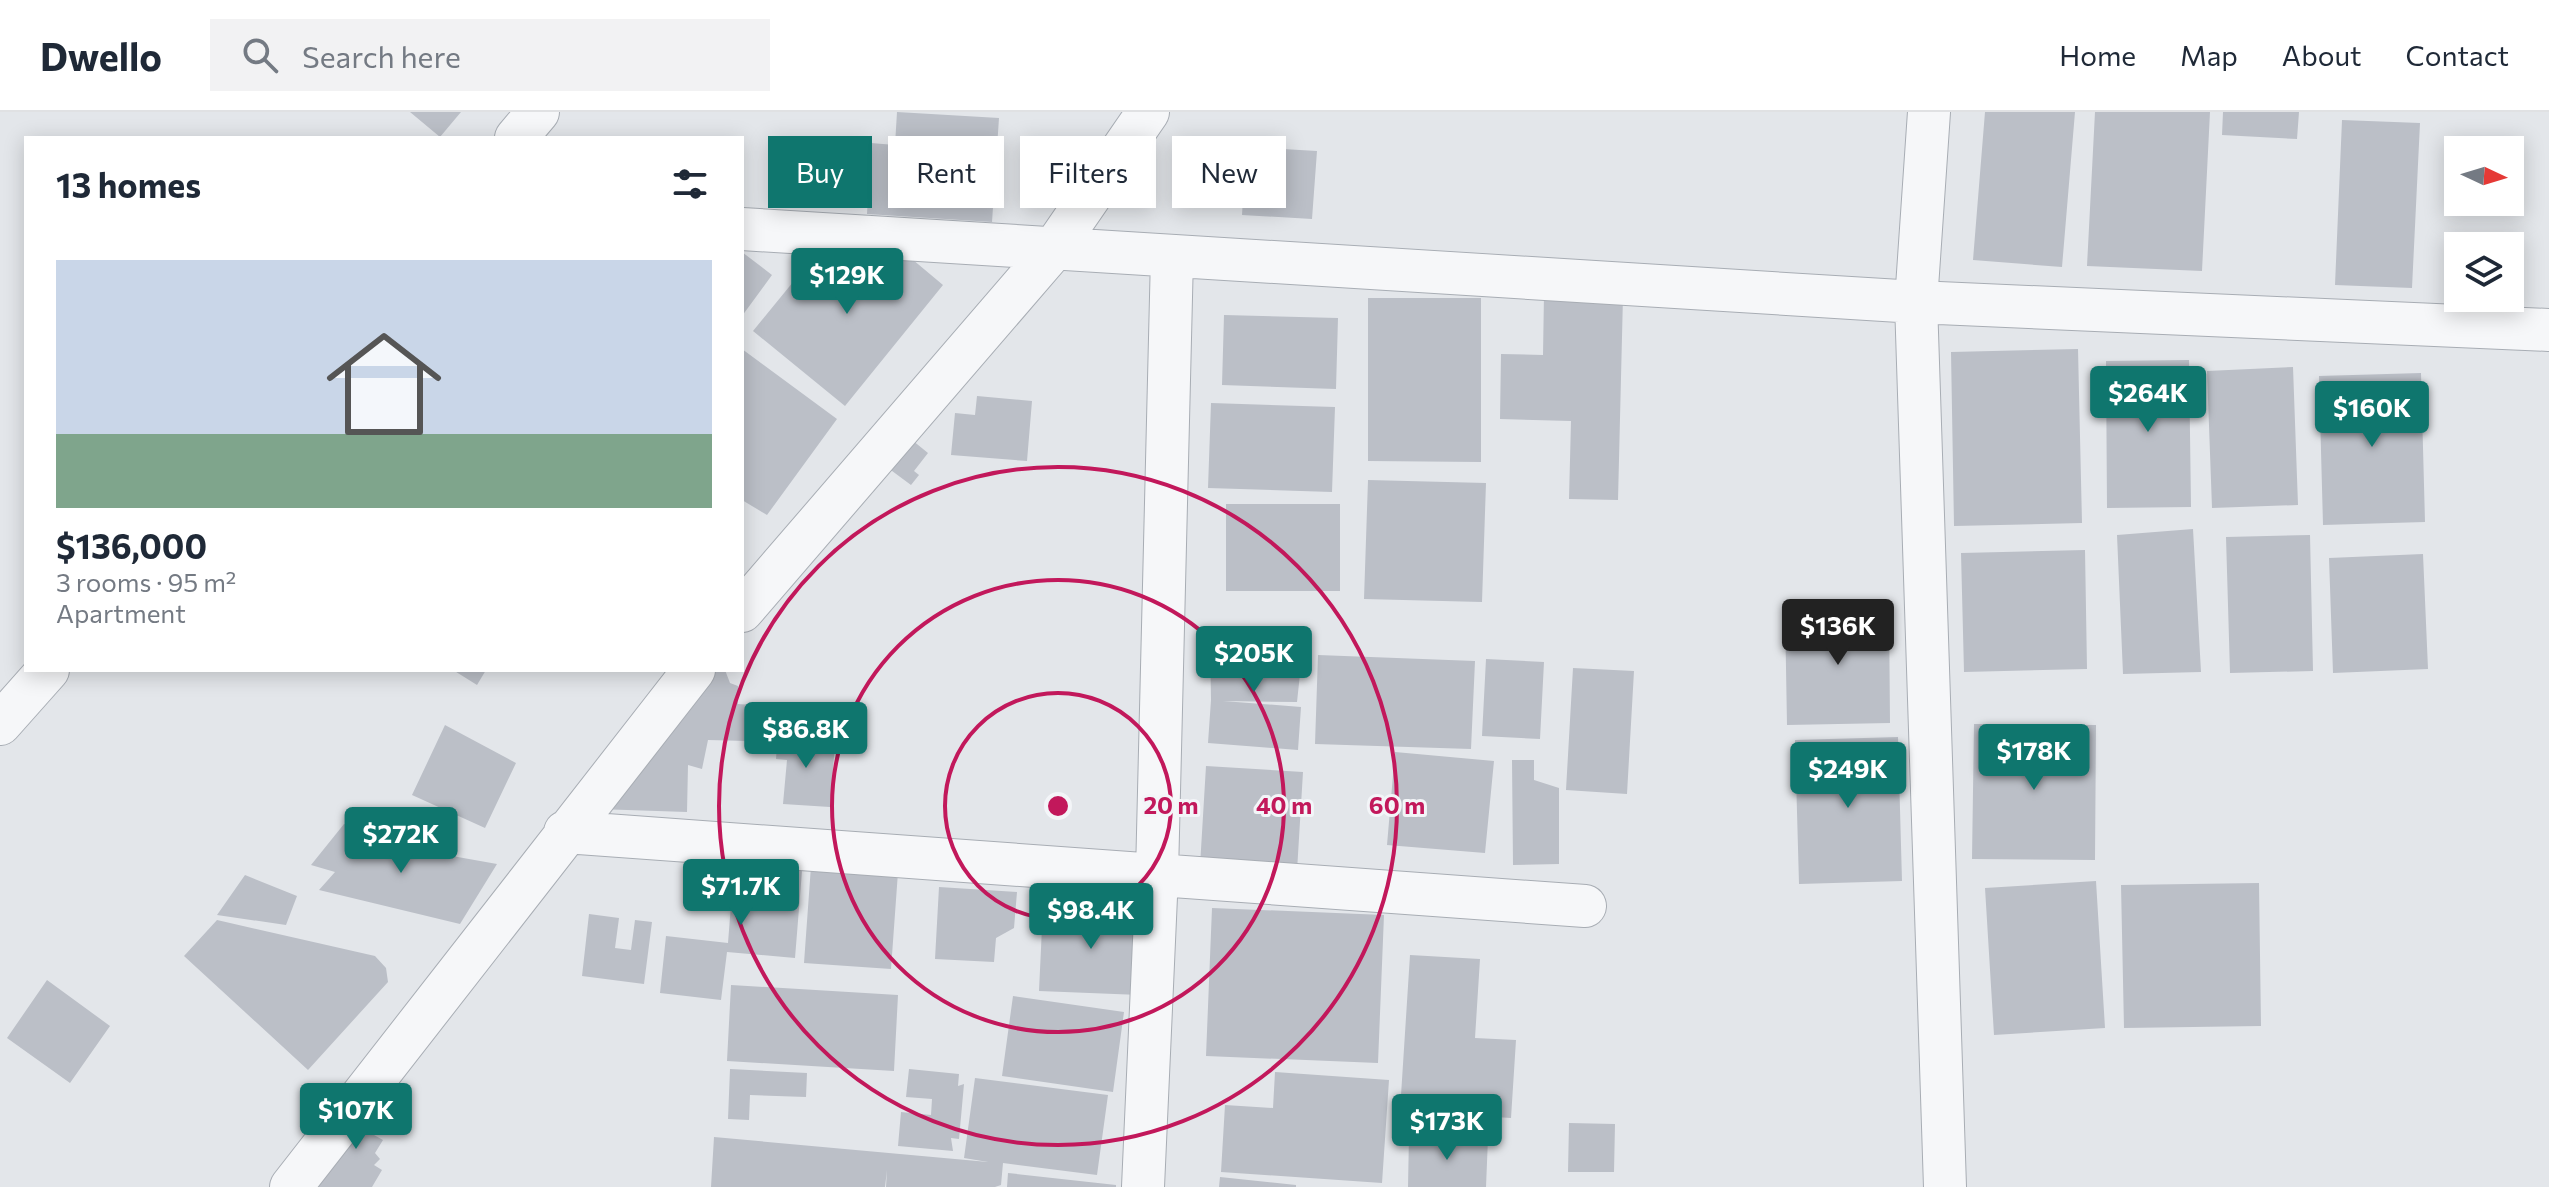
<!DOCTYPE html>
<html lang="en">
<head>
<meta charset="utf-8">
<style>
	body { margin:0; font-family:Commissioner,sans-serif; background:#f2f2f3; color:#1f2937; height:100vh; display:flex; flex-direction:column; font-size:30px; white-space:nowrap }
	* { box-sizing:border-box; margin:0 }
	p { font-size:26px; color:#747a83 }
	.icon { flex:none; width:44px; height:44px; fill:none; stroke:currentColor; stroke-width:2; stroke-linecap:round; stroke-linejoin:round }
	.map { position:relative; flex:1; overflow:hidden }
	.details { position:absolute; left:24px; top:24px; width:720px; height:536px; display:flex; flex-direction:column; background:#fff; border-radius:0px; box-shadow:0 4px 20px #0003 }
	.details>* { flex:none }
	.hud { position:absolute; left:768px; top:24px; width:760px; height:72px; display:flex; gap:16px }
	.needle { width:52px; rotate:94deg }
	.fabs { position:absolute; left:2444px; top:24px; display:grid; gap:16px }
	.fabs a { display:grid; place-items:center; width:80px; height:80px; border-radius:0px; background:#fff; box-shadow:0 4px 20px #0003; font-size:40px }
	.price { position:absolute; translate:-50% -68px; padding:0 18px; border-radius:8px; background:#0f766e; color:#fff; font-size:26px; line-height:52px; filter:drop-shadow(0 2px 4px #0008) }
	.price::after { content:''; position:absolute; left:50%; top:48px; width:24px; height:18px; margin-left:-12px; background:inherit; clip-path:polygon(0 0,100% 0,50% 100%) }
	.price.current { background:#222; color:#fff }
	ul { padding:0; list-style:none }
	li { display:grid; align-content:center; gap:16px; height:424px; padding:0 32px }
	li span { display:grid; place-items:center; height:248px; border-radius:0px; color:#555 }
	li>.icon { margin-inline-start:auto }
	span .icon { width:144px; height:144px; fill:#fffc; stroke-width:1 }
	li b { font-size:34px }
	h2 { display:flex; justify-content:space-between; align-items:center; height:96px; padding:0 32px; font-size:34px }
	.chip { padding:0 28px; border-radius:0px; background:#fff; box-shadow:0 4px 20px #0003; font-size:28px; line-height:72px }
	.chip.current { background:#0f766e; color:#fff }
	header { display:flex; align-items:center; gap:48px; box-sizing:border-box; height:112px; padding:0 40px; background:#fff; border-bottom:2px solid #e0e1e3 }
	header strong { font-size:38px }
	nav { display:flex; gap:44px; margin-inline-start:auto; font-size:28px }
	.search { width:560px; height:72px; background:#f2f2f3; display:flex; align-items:center; gap:20px; box-sizing:border-box; padding:0 28px; border-radius:0px; color:#747a83; font-size:30px }
	.map>svg:first-child { display:block }
</style>
</head>
<body>
<header>
<strong>Dwello</strong>
<div class="search"><svg class="icon" aria-label="search" viewBox="0 0 24 24"><circle cx="10" cy="10" r="6"/><path d="M15 15l6 6"/></svg>Search here</div>
<nav><a>Home</a><a>Map</a><a>About</a><a>Contact</a></nav>
</header>
<div class="map">
<svg width="2549" height="1075" viewBox="0 0 2549 1075">
	<rect width="100%" height="100%" fill="#e3e6ea"/>
	<path fill="#bbbfc7" d="M410 0H461L440 25Z
		M897 0 999 6 992 110 867 102 871 31 895 33Z
		M1985 0H2075L2062 155 1973 148Z
		M2095 0H2210L2202 159 2087 154Z
		M2223 0H2299L2297 27 2222 23Z
		M2342 8 2420 11 2412 176 2335 173Z
		M1246 35 1317 39 1312 107 1242 103Z
		M894 132 943 173 845 294 753 219 820 137 839 152 848 142 862 153 874 138Z
		M742 140 772 163 742 204Z
		M1544 182 1623 184 1618 388 1569 387 1571 309 1500 307 1501 242 1543 243Z
		M1368 186H1481V350L1368 349Z
		M1224 203 1338 206 1336 277 1222 273Z
		M742 237 837 307 767 403 742 388Z
		M2078 237 2082 411 1954 414 1951 240Z
		M2189 248 2191 395 2107 396 2106 249Z
		M2293 255 2298 393 2212 396 2207 259Z
		M2421 261 2425 410 2323 413 2319 264Z
		M977 284 1032 289 1027 349 951 343 955 301 975 303Z
		M1211 291 1335 295 1332 380 1208 376Z
		M907 324 928 341 914 359 919 363 911 373 884 353Z
		M1368 368 1486 371 1482 490 1364 487Z
		M1226 392H1340V479H1226Z
		M2193 417 2201 560 2123 562 2117 423Z
		M2310 423 2313 559 2230 561 2226 425Z
		M2085 438 2087 557 1964 560 1961 441Z
		M2423 442 2428 557 2333 561 2329 446Z
		M1889 498 1890 611 1787 613 1785 499Z
		M1210 525 1303 534 1297 590 1223 589 1301 595 1298 638 1208 631 1211 588Z
		M1318 543 1475 549 1471 637 1315 632Z
		M1486 547 1544 550 1540 627 1482 624Z
		M1573 556 1634 559 1627 682 1566 678Z
		M453 558H486L477 573Z
		M707 558H725L730 571 738 574V592L752 593 747 629 708 628 702 657 688 653 687 700 597 697Z
		M1974 612 2096 613 2095 748 1972 747Z
		M445 613 516 651 485 716 412 683Z
		M778 618 804 620V629L835 632 830 695 783 692 787 648 776 647Z
		M1898 625 1902 769 1799 772 1795 628Z
		M1395 640 1494 649 1485 741 1387 733Z
		M1512 648H1534V668L1559 676V752L1513 753Z
		M1206 654 1303 660 1297 759 1200 754Z
		M344 712 382 719 379 731 497 752 460 812 319 778 335 760 311 753Z
		M735 741 803 747 795 846 727 840 721 888 660 881 666 824 728 831Z
		M811 754 898 760 891 857 804 851Z
		M245 763 297 784 286 813 217 803Z
		M2096 769 2105 916 1994 923 1985 776Z
		M2259 771 2261 914 2124 916 2121 773Z
		M939 775 1017 780 1014 816 996 826 994 850 935 847Z
		M1043 794 1144 799 1140 883 1039 879Z
		M1212 796 1384 803 1378 951 1206 944Z
		M589 802 619 806 615 836 631 838 635 808 652 810 644 872 582 864Z
		M217 808 375 844 386 856 388 870 308 958 184 844Z
		M1410 843 1480 847 1475 926 1516 928 1511 1006 1400 999Z
		M47 868 110 914 70 971 7 926Z
		M731 873 898 883 894 959 727 949Z
		M1013 884 1124 900 1113 980 1002 964Z
		M730 957 807 961 806 985 750 983 749 1008 728 1007Z
		M909 957 959 962 958 974 964 972 959 1027 951 1026 953 1039 898 1034 901 1000 931 1003 932 987 906 985Z
		M1275 960 1389 968 1382 1071 1221 1060 1225 993 1273 996Z
		M975 966 1108 983 1097 1063 1003 1051 1001 1073 995 1075H886L887 1058 885 1075H711L714 1025 988 1050 964 1046Z
		M367 984 390 999 374 1023 383 1028 375 1041 380 1047 374 1053 382 1058 372 1075H310Z
		M1569 1011 1615 1012 1614 1060H1568Z
		M1409 1023 1488 1026 1486 1075H1408Z
		M1008 1061 1116 1073V1075H1007Z
		M1220 1065 1296 1073V1075H1219Z"/>
	<g fill="none" stroke-linecap="round" stroke-linejoin="round">
		<defs>
			<path id="minor" d="M1929 0 1916 190 1945 1075
				M516 26 538 0
				M742 117 1916 190 2549 218
				M742 499 1053 138 1148 0
				M0 612 48 558
				M565 720 1585 794
				M291 1075 694 558
				M1143 1075 1157 762 1172 144"/>
		</defs>
		<use href="#minor" stroke="#a8adb4" stroke-width="44"/>
		<use href="#minor" stroke="#f6f7f9" stroke-width="42"/>
	</g>
	<g fill="none" stroke="#c2185b" stroke-width="4">
		<circle cx="1058" cy="694" r="113"/>
		<circle cx="1058" cy="694" r="226"/>
		<circle cx="1058" cy="694" r="339"/>
	</g>
	<circle cx="1058" cy="694" r="12" fill="#c2185b" stroke="#f3f5f8" stroke-width="4"/>
	<g font-size="24" text-anchor="middle" font-weight="bold" fill="#c2185b" stroke="#f3f5f8" stroke-width="6" stroke-linejoin="round" paint-order="stroke">
		<text x="1171" y="702">20 m</text>
		<text x="1284" y="702">40 m</text>
		<text x="1397" y="702">60 m</text>
	</g>
</svg>
<div class="fabs">
<a><svg class="needle" viewBox="-14 -14 28 28"><path d="M0-13l5 13h-10z" fill="#e53935"/><path d="M0 13l5-13h-10z" fill="#747a83"/></svg></a>
<a><svg class="icon" aria-label="layers" viewBox="0 0 24 24"><path d="M12 4l9 5-9 5-9-5zM3 14l9 5 9-5"/></svg></a>
</div>
<b class="price" style="left:847px;top:204px">$129K</b>
<b class="price" style="left:2148px;top:322px">$264K</b>
<b class="price" style="left:2372px;top:337px">$160K</b>
<b class="price current" style="left:1838px;top:555px">$136K</b>
<b class="price" style="left:1254px;top:582px">$205K</b>
<b class="price" style="left:806px;top:658px">$86.8K</b>
<b class="price" style="left:2034px;top:680px">$178K</b>
<b class="price" style="left:1848px;top:698px">$249K</b>
<b class="price" style="left:401px;top:763px">$272K</b>
<b class="price" style="left:741px;top:815px">$71.7K</b>
<b class="price" style="left:1091px;top:839px">$98.4K</b>
<b class="price" style="left:356px;top:1039px">$107K</b>
<b class="price" style="left:1447px;top:1050px">$173K</b>
<div class="hud">
<a class="chip current">Buy</a>
<a class="chip">Rent</a>
<a class="chip">Filters</a>
<a class="chip">New</a>
</div>
<section class="details">
<h2>13 homes<svg class="icon" aria-label="filters" viewBox="0 0 24 24"><path d="M4 7h16M4 17h16"/><circle cx="9" cy="7" r="2"/><circle cx="15" cy="17" r="2"/></svg></h2>
<ul>
<li><span style="background:linear-gradient(#c9d6e8 70%,#7fa58c 0)"><svg class="icon" aria-label="home" viewBox="0 0 24 24"><path d="M3 11l9-7 9 7M6 9v11h12V9"/></svg></span><div><b>$136,000</b><p>3 rooms · 95 m²</p><p>Apartment</p></div></li>
</ul>
</section>
</div>
</body>
</html>
